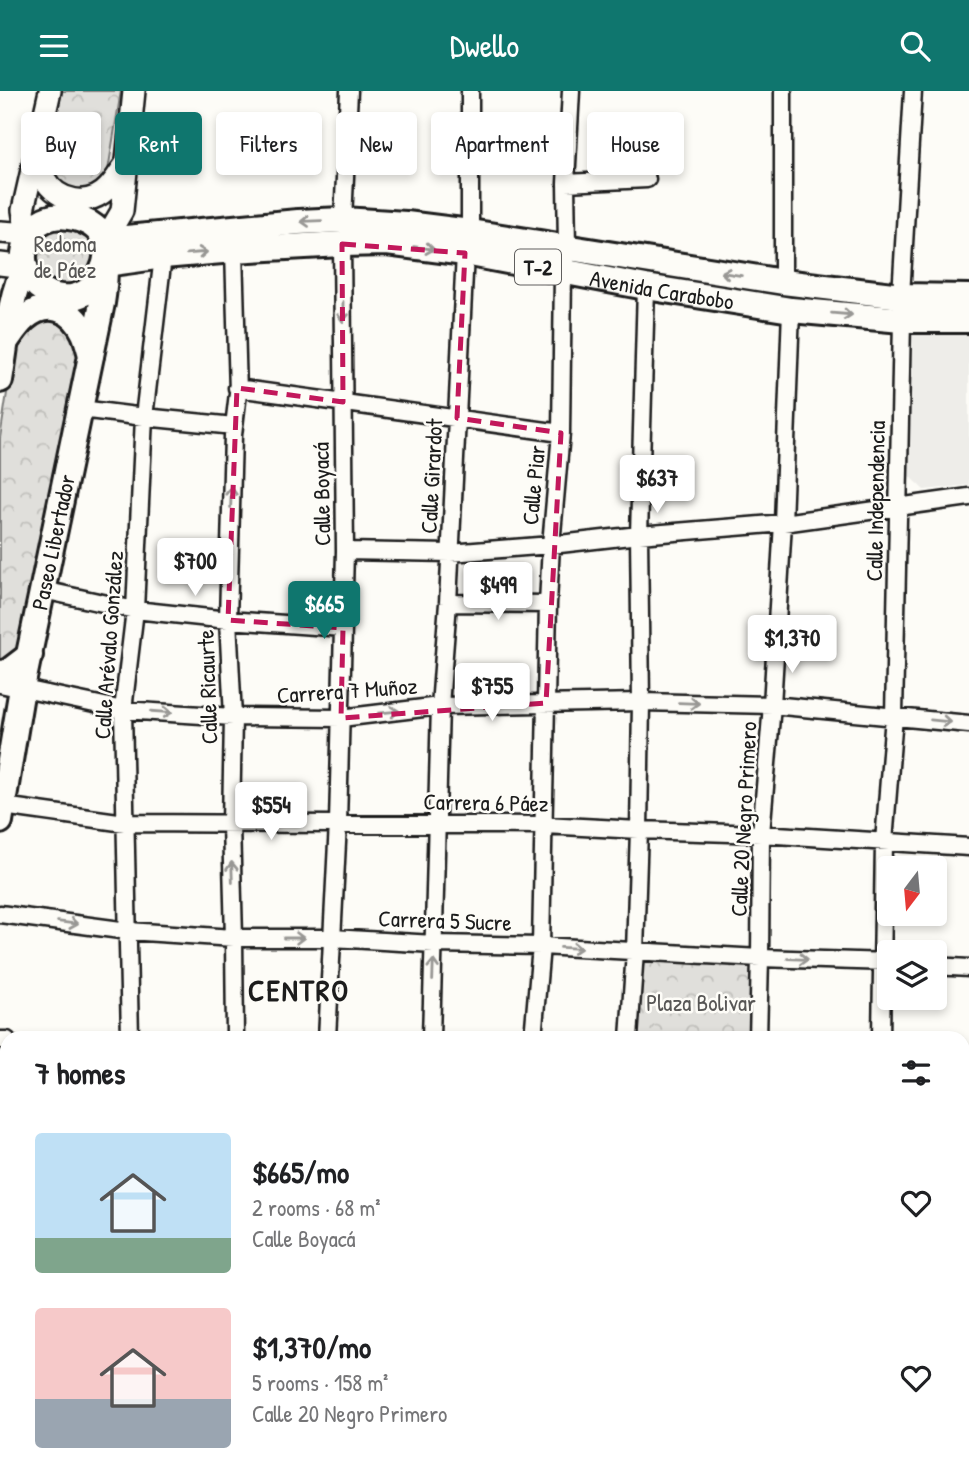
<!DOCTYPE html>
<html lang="en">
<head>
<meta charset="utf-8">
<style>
	body { margin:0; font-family:"Patrick Hand",sans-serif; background:#f2f2f2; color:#202124; height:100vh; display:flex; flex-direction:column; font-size:26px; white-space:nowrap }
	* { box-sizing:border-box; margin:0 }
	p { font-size:23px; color:#757577 }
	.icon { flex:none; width:38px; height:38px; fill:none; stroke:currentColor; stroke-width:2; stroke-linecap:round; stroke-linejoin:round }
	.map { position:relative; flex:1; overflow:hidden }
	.sheet { position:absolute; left:0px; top:940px; width:970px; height:450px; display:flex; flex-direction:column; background:#fff; border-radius:21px 21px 0 0; box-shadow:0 4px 10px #0003 }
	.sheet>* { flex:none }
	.hud { position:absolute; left:21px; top:21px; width:928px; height:63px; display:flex; gap:14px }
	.needle { width:46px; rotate:196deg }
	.fabs { position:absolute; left:877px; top:765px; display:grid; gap:14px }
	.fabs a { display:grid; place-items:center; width:70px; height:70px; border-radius:7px; background:#fff; box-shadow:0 4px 10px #0003; font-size:35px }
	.price { position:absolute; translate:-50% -60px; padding:0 16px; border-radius:7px; background:#fff; color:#222; font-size:23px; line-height:46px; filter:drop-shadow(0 2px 4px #0008) }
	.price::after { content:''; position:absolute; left:50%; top:42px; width:21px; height:16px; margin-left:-10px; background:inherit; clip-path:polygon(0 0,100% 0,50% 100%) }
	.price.current { background:#0f766e; color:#fff }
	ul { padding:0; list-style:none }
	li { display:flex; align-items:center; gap:21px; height:175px; padding:0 35px }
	li span { display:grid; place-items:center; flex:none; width:196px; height:140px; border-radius:7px; color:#555 }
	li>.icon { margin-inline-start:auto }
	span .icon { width:84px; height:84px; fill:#fffc; stroke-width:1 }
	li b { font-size:30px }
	h2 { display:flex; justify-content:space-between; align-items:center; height:84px; padding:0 35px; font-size:30px }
	.chip { padding:0 24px; border-radius:7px; background:#fff; box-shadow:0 4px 10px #0003; font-size:24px; line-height:63px }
	.chip.current { background:#0f766e; color:#fff }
	header { display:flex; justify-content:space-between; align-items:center; height:91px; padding:0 35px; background:#0f766e; color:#fff; font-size:32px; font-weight:600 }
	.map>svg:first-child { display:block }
</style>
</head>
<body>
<header><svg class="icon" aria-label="menu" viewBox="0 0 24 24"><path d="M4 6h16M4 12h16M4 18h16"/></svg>Dwello<svg class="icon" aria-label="search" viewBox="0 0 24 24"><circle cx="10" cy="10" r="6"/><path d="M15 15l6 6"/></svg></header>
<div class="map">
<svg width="969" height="1389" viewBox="0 0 969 1389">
	<defs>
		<pattern id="park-crowns" width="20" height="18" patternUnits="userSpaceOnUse" patternTransform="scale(1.75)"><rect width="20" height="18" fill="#e0dfdb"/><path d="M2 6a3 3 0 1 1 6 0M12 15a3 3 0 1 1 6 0" fill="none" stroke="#c0bfbb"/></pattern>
	</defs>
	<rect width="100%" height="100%" fill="#fdfcf7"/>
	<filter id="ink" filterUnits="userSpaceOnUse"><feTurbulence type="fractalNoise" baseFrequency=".0143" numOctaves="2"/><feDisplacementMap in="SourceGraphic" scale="14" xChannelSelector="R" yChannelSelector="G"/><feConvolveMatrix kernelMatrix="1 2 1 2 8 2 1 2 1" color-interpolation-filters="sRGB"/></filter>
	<g filter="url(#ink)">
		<path fill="#eeede9" d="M969 242V394L924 399 908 384V244Z"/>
		<path fill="url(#park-crowns)" stroke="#7e7e7c" stroke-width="2" d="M62 0H121L106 92 98 100 70 102 49 81 48 68Z
			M35 165a30 30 0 1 1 60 0a30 30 0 1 1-60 0Z
			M52 224 80 246 78 265 18 568 0 577V347L16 244Z
			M635 860 760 867 758 947H618V943L628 944Z"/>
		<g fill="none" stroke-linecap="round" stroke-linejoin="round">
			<defs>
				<path id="minor" d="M566 92 647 88
					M343 129 349 0
					M470 141V0
					M234 159 238 302 233 344 228 529 233 626 231 733 234 847 235 947
					M783 191V0
					M237 297 561 342
					M81 318 144 326 234 335
					M345 460 450 462 551 454 639 444 783 432 969 406
					M43 499 135 519 228 529 343 537
					M448 512 548 513
					M0 593 123 619 233 626 341 627 440 615 641 611 772 614 969 633
					M3 715 125 732 544 734 639 739 761 743 969 756
					M0 823 128 840 234 847H332L434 853 541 855 760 867 889 871
					M934 875 969 877
					M130 947 123 619 135 519 144 326 163 165
					M327 947 338 732 345 460 342 153
					M431 947 440 615 448 512 465 162
					M533 947 541 855 548 513 551 454 561 342 563 181 567 156 566 92 571 0
					M629 947 635 860 639 739 641 611 639 444 646 196
					M758 947 760 867 761 743 772 614 783 432 791 219
					M881 947 884 751 894 625 902 229 901 205 913 0
					M0 949H7
					M962 1003 969 1004
					M0 1088 7 1087
					M962 1096H969
					M0 1367 7 1368
					M68 1382 93 1389
					M134 1382V1389
					M877 1382V1389
					M385 1389 386 1382
					M415 1389 416 1382
					M516 1389 517 1382
					M613 1389V1382"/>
				<path id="major" d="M36 67C39 73 40 81 44 87 58 112 90 117 109 96 115 90 120 81 125 74
					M0 141 30 143 25 132 23 119 50 0
					M105 149 122 120 134 0
					M0 173 25 176
					M0 1194H7
					M962 1320 969 1322"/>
				<g id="highway">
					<path d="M105 149 298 131 343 129 406 133 470 141 783 191 901 205 969 206"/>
					<path id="s1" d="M105 173 163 165 234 159 342 153 387 152 465 162 646 196 791 219 902 229H969"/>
					<path d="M7 249C12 242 18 233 25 227 47 208 72 217 84 242 87 249 89 257 91 264"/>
					<path d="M0 289C6 256 9 204 25 176"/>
					<path d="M0 583 9 580 30 564"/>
					<path id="s2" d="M0 730 22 597 102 212C104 200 105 187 105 174 105 169 107 164 107 158 105 139 87 128 69 126 59 124 46 126 38 133 33 137 29 145 27 151 10 192 67 227 96 192 100 187 102 179 105 173"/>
				</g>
			</defs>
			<use href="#minor" stroke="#1c1c1c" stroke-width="21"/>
			<use href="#major" stroke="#1c1c1c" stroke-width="26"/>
			<use href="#highway" stroke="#1c1c1c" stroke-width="30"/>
			<use href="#minor" stroke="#fdfcf7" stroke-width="16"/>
			<use href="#major" stroke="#fdfcf7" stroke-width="21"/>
			<use href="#highway" stroke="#fdfcf7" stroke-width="24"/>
		</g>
		<defs><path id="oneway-shaft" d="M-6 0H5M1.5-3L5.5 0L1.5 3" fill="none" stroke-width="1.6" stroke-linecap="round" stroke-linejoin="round" transform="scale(1.75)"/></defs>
		<g stroke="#989794">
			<use href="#oneway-shaft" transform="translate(311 130) rotate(178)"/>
			<use href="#oneway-shaft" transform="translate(424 157) rotate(7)"/>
			<use href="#oneway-shaft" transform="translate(197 162) rotate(-5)"/>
			<use href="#oneway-shaft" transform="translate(731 183) rotate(-171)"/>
			<use href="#oneway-shaft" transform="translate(343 221) rotate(90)"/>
			<use href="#oneway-shaft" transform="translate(842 223) rotate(5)"/>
			<use href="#oneway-shaft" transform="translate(231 406) rotate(-88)"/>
			<use href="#oneway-shaft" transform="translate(689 612) rotate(2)"/>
			<use href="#oneway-shaft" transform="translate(162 621) rotate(4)"/>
			<use href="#oneway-shaft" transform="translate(389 621) rotate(-6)"/>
			<use href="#oneway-shaft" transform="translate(941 630) rotate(6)"/>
			<use href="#oneway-shaft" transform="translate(232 781) rotate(-92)"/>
			<use href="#oneway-shaft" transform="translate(68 832) rotate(8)"/>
			<use href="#oneway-shaft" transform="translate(294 847)"/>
			<use href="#oneway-shaft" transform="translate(571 857) rotate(3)"/>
			<use href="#oneway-shaft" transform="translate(798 868) rotate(2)"/>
			<use href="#oneway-shaft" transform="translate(433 879) rotate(-88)"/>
		</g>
	</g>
	<path fill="none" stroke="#c2185b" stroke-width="5" stroke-dasharray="14 9" stroke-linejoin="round" d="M342 153 465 162 457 327 561 342 546 612 341 627 343 537 228 529 237 297 343 311Z"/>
	<g text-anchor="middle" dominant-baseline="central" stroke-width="5" stroke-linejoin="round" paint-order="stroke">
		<rect fill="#fdfcf7" stroke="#605f5e" stroke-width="2" x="515" y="158.5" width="46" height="35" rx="5"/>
		<g font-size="21" font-weight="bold" fill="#1c1c1c">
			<text x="538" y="176">T-2</text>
		</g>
		<g font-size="23" fill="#575655" stroke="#fdfcf7">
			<text x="65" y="152">Redoma<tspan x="65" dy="26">de Páez</tspan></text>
			<text x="701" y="911">Plaza Bolivar</text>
		</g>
		<g font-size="23" fill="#1c1c1c" stroke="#fdfcf7">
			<text stroke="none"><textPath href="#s1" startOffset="562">Avenida Carabobo</textPath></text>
			<text transform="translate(431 385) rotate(-87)">Calle Girardot</text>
			<text transform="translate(533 394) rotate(-85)">Calle Piar</text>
			<text transform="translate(321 403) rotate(-91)">Calle Boyacá</text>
			<text transform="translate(875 410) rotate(-89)">Calle Independencia</text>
			<text stroke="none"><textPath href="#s2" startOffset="284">Paseo Libertador</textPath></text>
			<text transform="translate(108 554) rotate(-86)">Calle Arévalo González</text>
			<text transform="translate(207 596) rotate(-92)">Calle Ricaurte</text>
			<text transform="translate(347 599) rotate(-4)">Carrera 7 Muñoz</text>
			<text transform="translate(486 711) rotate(1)">Carrera 6 Páez</text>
			<text transform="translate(743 728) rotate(-87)">Calle 20 Negro Primero</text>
			<text transform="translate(445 829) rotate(2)">Carrera 5 Sucre</text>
		</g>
		<g font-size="30" font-weight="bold" letter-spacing="2" fill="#1c1c1c" stroke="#fdfcf7">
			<text x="299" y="899">CENTRO</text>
		</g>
	</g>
</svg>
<div class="fabs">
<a><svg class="needle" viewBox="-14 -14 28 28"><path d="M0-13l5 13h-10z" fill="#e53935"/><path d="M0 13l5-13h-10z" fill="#757577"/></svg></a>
<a><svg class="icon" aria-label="layers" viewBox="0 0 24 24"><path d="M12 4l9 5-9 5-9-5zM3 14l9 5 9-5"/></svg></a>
</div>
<b class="price" style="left:657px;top:424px">$637</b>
<b class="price" style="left:195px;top:507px">$700</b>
<b class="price" style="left:498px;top:531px">$499</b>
<b class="price current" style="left:324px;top:550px">$665</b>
<b class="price" style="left:792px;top:584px">$1,370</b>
<b class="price" style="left:492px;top:632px">$755</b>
<b class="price" style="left:271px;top:751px">$554</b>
<div class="hud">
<a class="chip">Buy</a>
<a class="chip current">Rent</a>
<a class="chip">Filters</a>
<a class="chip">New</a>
<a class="chip">Apartment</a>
<a class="chip">House</a>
</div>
<section class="sheet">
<h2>7 homes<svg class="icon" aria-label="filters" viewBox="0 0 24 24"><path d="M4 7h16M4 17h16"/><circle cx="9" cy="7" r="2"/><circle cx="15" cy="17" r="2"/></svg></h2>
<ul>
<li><span style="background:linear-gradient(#bfe0f5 75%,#7fa58c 0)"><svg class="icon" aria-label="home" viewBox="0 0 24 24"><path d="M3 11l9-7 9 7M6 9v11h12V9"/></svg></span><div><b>$665/mo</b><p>2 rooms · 68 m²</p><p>Calle Boyacá</p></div><svg class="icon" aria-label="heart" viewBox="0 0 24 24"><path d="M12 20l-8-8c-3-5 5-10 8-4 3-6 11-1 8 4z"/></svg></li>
<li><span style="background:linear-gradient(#f6c9c9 65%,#9aa5b1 0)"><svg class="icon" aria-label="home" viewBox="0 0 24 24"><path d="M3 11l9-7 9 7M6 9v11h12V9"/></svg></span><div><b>$1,370/mo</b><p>5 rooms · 158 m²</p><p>Calle 20 Negro Primero</p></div><svg class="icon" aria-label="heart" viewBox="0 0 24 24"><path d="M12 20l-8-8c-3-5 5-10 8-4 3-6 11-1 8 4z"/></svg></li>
</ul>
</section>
</div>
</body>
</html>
